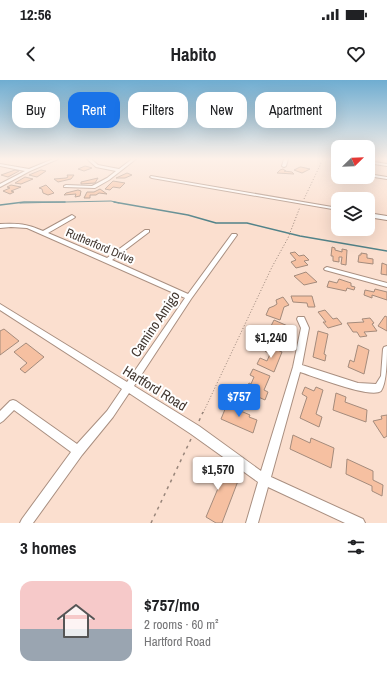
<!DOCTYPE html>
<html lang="en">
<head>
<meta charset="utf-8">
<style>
	body { margin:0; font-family:"Archivo Narrow",sans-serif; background:#f2f2f2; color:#202124; height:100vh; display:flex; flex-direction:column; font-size:15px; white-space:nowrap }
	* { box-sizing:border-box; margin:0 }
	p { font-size:13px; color:#757577 }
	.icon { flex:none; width:22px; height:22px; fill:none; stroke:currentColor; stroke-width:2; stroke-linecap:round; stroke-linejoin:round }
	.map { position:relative; height:443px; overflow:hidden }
	.details { display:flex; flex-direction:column; background:#fff; flex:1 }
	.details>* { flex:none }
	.top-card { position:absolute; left:12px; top:12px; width:363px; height:36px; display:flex; gap:8px }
	.needle { width:26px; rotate:67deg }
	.tools { position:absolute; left:331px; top:60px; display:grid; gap:8px }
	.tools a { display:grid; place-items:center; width:44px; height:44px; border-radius:8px; background:#fff; box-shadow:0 4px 16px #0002; font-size:20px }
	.price { position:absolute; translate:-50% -34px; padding:0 9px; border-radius:4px; background:#fff; color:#222; font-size:13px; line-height:26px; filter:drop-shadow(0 1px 2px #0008) }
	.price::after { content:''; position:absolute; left:50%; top:24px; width:12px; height:9px; margin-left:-6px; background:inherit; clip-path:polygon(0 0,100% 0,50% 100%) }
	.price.selected { background:#1a73e8; color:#fff }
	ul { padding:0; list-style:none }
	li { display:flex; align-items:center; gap:12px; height:100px; padding:0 20px }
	li span { display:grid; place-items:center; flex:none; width:112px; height:80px; border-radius:12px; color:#555 }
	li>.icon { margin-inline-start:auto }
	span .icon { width:48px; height:48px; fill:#fffc; stroke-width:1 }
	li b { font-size:17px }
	h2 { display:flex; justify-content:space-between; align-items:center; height:48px; padding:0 20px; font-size:17px }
	.pill { padding:0 14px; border-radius:12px; background:#fff; box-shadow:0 4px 16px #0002; font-size:14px; line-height:36px }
	.pill.selected { background:#1a73e8; color:#fff }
	.status { display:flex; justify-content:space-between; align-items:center; height:28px; padding:0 20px; background:#fff; direction:ltr }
	.status svg { height:11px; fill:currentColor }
	header { display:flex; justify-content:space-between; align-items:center; height:52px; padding:0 20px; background:#fff; font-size:18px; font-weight:800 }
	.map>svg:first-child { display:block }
</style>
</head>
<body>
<div class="status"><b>12:56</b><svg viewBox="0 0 49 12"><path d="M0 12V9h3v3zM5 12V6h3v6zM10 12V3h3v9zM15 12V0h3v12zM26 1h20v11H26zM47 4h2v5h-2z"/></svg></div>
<header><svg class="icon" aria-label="back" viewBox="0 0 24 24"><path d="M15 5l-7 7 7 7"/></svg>Habito<svg class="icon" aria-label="heart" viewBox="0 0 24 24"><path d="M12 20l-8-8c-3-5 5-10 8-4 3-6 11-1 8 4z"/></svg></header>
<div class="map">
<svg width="387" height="443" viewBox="0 0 387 443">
	<rect width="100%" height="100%" fill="#fbdfcf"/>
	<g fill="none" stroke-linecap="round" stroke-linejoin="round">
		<path stroke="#528389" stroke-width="1" d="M20 123 111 121 119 123"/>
		<path stroke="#528389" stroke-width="1.5" d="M114 122 188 135 216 143H247L300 156 387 171
			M0 125 24 122H65"/>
	</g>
	<path fill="#f6c0a1" stroke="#a48b7c" d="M85 86 89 87 92 88 84 91 78 89Z
		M300 87H301L310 89 302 93 294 90Z
		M283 89 286 91H284L292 92 294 94 277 93 280 90Z
		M15 90 19 91 8 97 1 95Z
		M41 90 46 91 37 97 29 95Z
		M127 93 132 95 125 98H116Z
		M67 95H74L71 99 58 102 54 99 66 98 68 97Z
		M25 97 33 99 21 104 15 103Z
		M98 98 95 103 81 104V102Z
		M113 101 125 103 120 108 113 107 110 110 105 109Z
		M11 105 21 107 11 111 14 112 10 114 3 111 10 108 7 107Z
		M46 105 54 113 48 115 43 113 42 109 39 108Z
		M100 109 107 114 99 113 96 115H90V118H84L87 112H94Z
		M78 110 81 111 80 116 75 117 76 114 64 115 66 113Z
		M332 167 335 168V170L342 172V169L347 170 346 185 341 184 342 177H339V182L333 181V176H331Z
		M295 172 299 176 304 175 309 180 304 181 308 185 296 188 291 182 296 180 290 173Z
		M361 173 367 174V178L373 179V184L358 182 359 175H361Z
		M382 183 387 185V195L381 194Z
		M306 192 317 202 304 205 294 196Z
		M339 199 351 203V206L355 207 354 210 347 208 346 211 327 207 329 201 337 203Z
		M375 209 387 212V220L372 215V218L364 215 365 210 374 212Z
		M291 216H312L315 227H308L307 223 293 222Z
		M283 217 289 225 284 227 280 240 266 235 269 228 274 226 277 224 276 220Z
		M325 230 333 239 337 238 342 244 328 248 323 242H326L318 232Z
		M385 236 387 237V251L378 246Z
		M370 238 374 243 372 244 377 251 364 252 367 256 360 257 357 252H353L347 243 364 242 362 239Z
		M274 240 290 247 281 265 274 262 276 257 274 256 277 249 271 246Z
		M4 249 19 261 0 275V251Z
		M318 251 328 254 324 274 326 275 325 281 313 277Z
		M26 263 44 277 25 293 20 289 27 283 14 272Z
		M358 265 369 270 364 294 348 287 350 280 354 282Z
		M268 266 282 272 274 292 257 284 260 278 267 281 270 274 265 271Z
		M253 289 270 296 264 310 268 312 265 320 245 311 249 303 251 304 254 297 250 295Z
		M305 307 314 311 316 307 323 310 316 334 322 337 319 347 300 338 307 317 302 314Z
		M336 313 346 317 345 322 367 330 366 342 333 330Z
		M228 322 237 326 236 329 250 335 249 337 257 340 253 353 221 339Z
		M387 335V356L384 358 373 341 382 339 381 336Z
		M293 355 310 363 311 358 334 368 331 388 290 369Z
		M347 379 373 391V400L383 405 382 416 372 411V406L346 394Z
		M202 380 238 401 222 443H216L206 437 219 406 196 392Z"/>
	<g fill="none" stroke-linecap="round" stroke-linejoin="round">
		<defs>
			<path id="minor" d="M53 79H58L30 91 0 107V104L25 91 0 86V84L29 89Z
				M87 79H91L98 85 119 89 132 79H136L109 100 95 108 64 107V106L66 105 92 106 107 98 116 91 96 87Z
				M284 79H288L286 86 284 87 282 86Z
				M368 81 387 84V86L368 83Z
				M368 94 387 97V99L368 96Z
				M151 96 338 128V130L152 98 150 97Z
				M368 133 387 136V140L368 137Z
				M72 135 75 137 74 138 48 153 107 178 145 150H149V152L112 180 188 214 232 154H236L237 155 191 219 134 306 199 346 261 391 293 287 301 248 297 239 298 237H304L309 248 302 285 358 303 376 304 381 296 383 269 384 267 387 266C387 277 387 303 381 311 371 319 313 296 300 292L271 397 363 439 365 443H345L268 407 258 443H246L258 402 191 354 129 313 113 337 82 375 33 443H20L22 439 71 372 14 330 3 341 0 343V331L10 321 13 320 16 321 77 364 107 331 122 309 0 230V224L127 302 185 218 27 148 11 147 0 148V144C18 143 27 144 43 151Z
				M327 187 387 203V207L325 190 324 189 325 188Z"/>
		</defs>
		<use href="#minor" stroke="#a98f80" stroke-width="2"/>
		<path stroke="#98857a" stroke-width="1" stroke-dasharray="1 2" stroke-linecap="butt" d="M304 119 323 79
			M203 333 272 187 288 158 300 127"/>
		<path stroke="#98857a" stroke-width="1.5" stroke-dasharray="3 4.5" stroke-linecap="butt" d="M199 341 203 332
			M151 443 191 359"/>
		<use href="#minor" fill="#fff" fill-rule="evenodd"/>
	</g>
	<linearGradient id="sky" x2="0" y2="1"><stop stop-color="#6fadd1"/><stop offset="0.56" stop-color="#fdf1e9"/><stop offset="1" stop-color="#fdf1e9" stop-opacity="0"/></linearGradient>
	<rect width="387" height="141" fill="url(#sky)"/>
	<g text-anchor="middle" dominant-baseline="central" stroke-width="4" stroke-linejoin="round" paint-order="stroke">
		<g font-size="12" fill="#423730" stroke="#fff">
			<text transform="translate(100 166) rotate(23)">Rutherford Drive</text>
		</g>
		<g font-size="14" fill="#423730" stroke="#fff">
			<text transform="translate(155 244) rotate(-56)">Camino Amigo</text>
			<text transform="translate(155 308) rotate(32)">Hartford Road</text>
		</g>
	</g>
</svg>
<div class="tools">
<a><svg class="needle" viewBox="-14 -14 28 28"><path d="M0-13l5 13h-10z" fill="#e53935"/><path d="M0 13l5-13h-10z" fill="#757577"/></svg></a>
<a><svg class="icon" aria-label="layers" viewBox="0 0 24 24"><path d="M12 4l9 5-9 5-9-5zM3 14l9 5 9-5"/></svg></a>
</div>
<b class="price" style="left:271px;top:279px">$1,240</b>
<b class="price selected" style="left:239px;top:338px">$757</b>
<b class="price" style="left:218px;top:411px">$1,570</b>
<div class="top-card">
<a class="pill">Buy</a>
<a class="pill selected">Rent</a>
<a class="pill">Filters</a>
<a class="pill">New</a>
<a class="pill">Apartment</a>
</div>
</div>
<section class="details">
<h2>3 homes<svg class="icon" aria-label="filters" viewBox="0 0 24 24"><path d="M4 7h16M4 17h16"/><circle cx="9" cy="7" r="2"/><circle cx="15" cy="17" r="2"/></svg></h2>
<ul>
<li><span style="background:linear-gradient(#f6c9c9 60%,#9aa5b1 0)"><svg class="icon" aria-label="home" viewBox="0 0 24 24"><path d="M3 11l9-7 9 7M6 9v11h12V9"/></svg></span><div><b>$757/mo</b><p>2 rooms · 60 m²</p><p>Hartford Road</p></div></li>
</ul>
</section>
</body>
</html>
